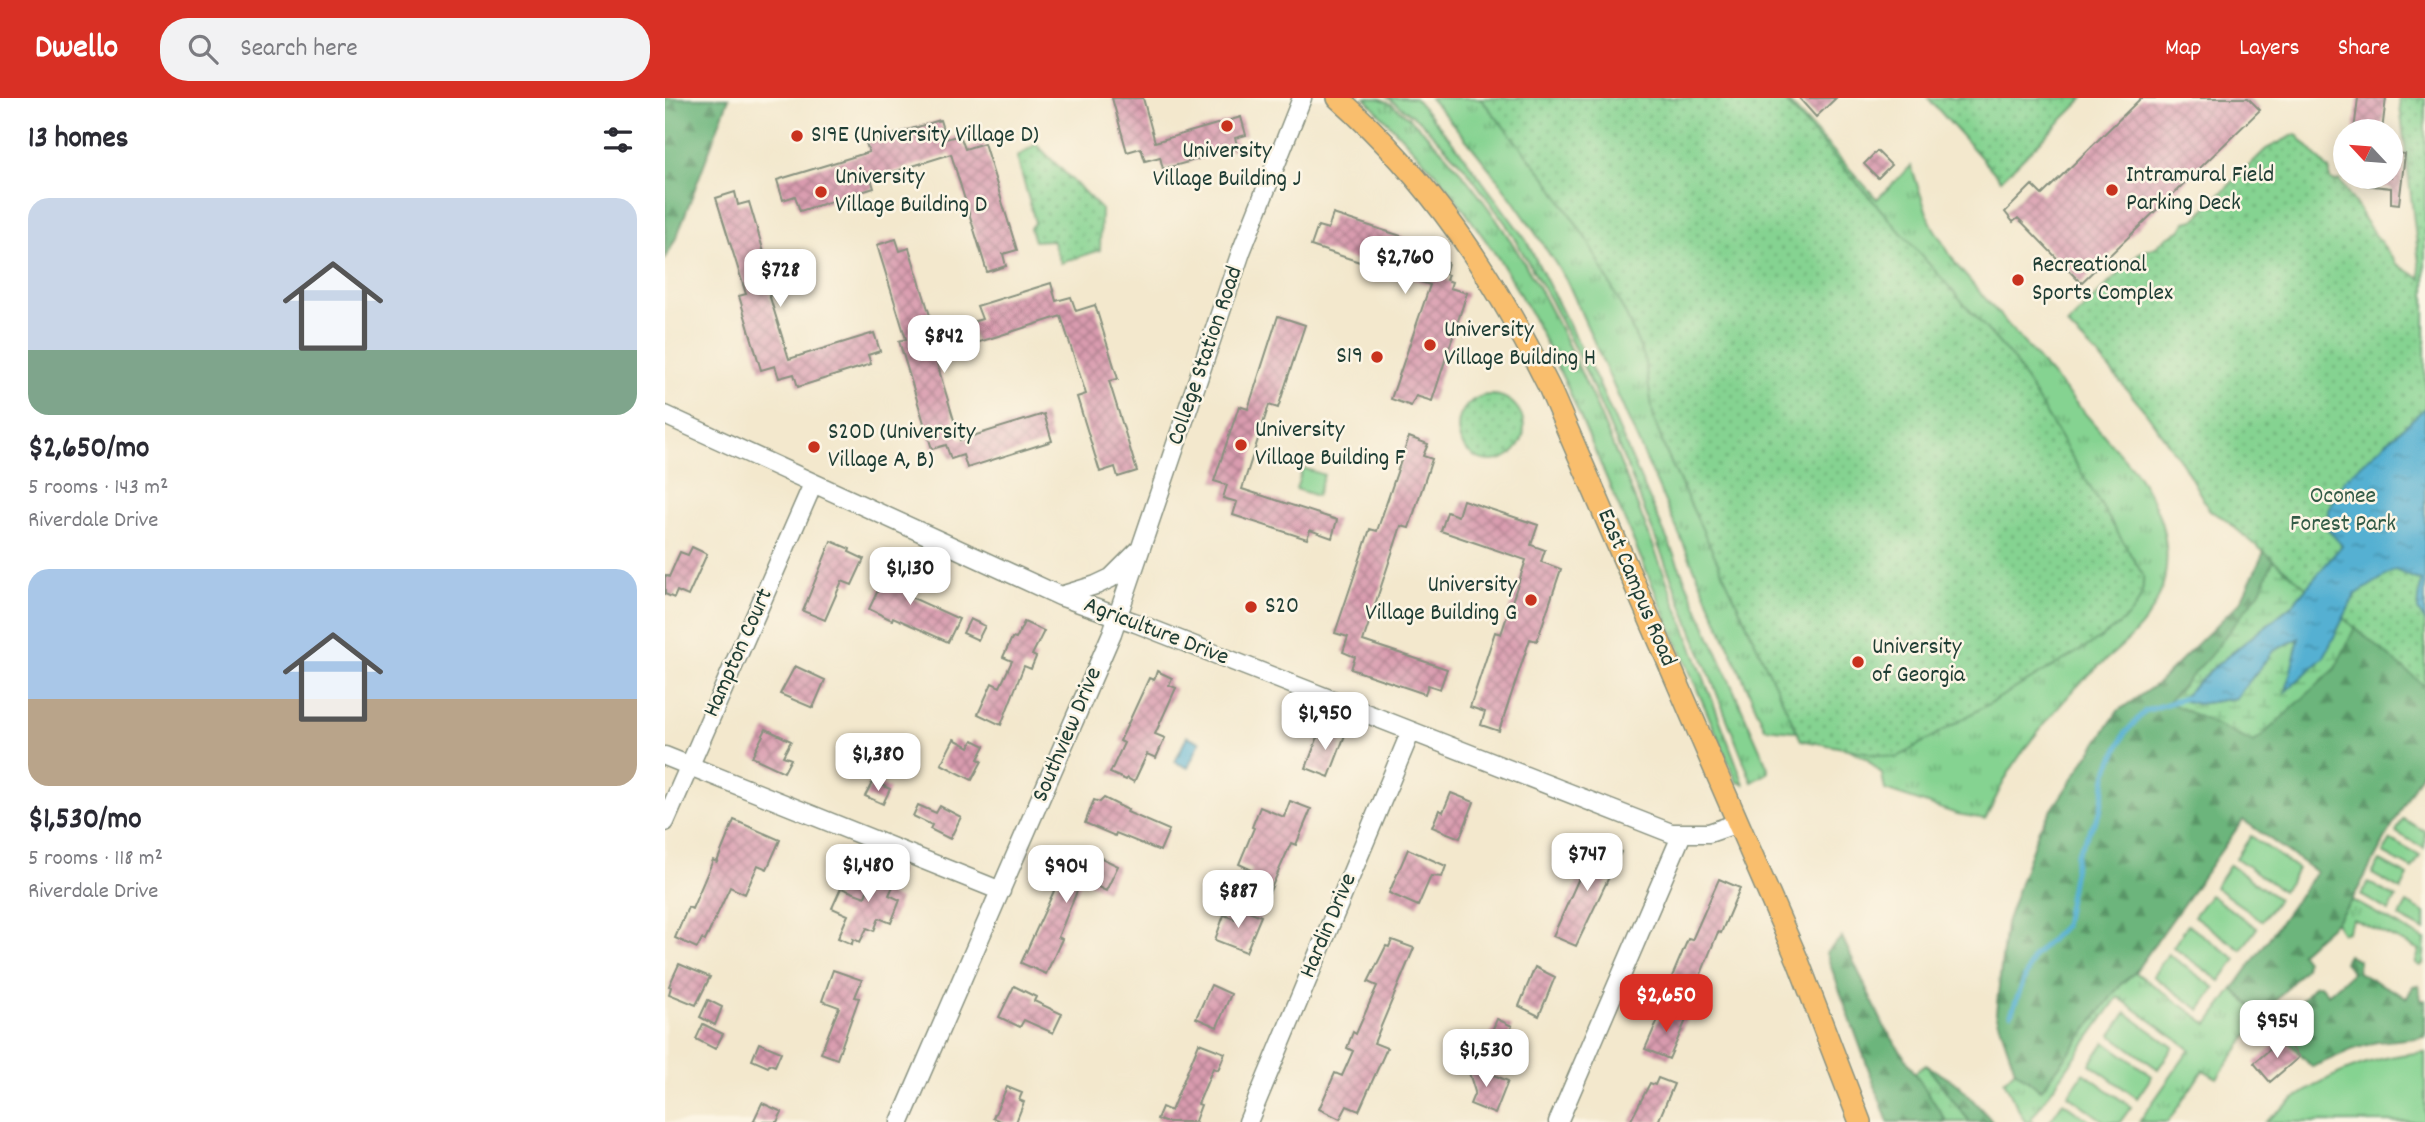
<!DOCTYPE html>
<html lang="en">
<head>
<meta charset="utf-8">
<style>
	body { margin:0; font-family:Dekko,sans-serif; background:#f2f2f3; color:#2b2b33; height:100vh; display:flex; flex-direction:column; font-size:26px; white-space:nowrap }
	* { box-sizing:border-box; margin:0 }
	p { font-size:23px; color:#7c7c81 }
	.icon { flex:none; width:38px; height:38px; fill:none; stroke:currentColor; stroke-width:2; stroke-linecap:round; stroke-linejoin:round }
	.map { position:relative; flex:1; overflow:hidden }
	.panel { display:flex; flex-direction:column; background:#fff; width:665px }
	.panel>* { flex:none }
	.needle { width:46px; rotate:296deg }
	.buttons { position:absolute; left:1668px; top:21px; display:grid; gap:14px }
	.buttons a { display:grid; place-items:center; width:70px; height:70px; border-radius:50%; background:#fff; box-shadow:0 4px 18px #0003; font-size:35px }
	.price { position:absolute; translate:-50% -60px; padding:0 16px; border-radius:14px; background:#fff; color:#222; font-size:23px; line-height:46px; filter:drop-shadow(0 2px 4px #0008) }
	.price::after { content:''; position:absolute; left:50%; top:42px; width:21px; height:16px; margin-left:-10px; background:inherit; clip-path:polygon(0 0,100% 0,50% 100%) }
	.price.active { background:#d93025; color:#fff }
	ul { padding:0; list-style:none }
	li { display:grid; align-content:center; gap:14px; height:371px; padding:0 28px }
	li span { display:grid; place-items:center; height:217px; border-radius:21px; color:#555 }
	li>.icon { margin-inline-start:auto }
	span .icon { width:126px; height:126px; fill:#fffc; stroke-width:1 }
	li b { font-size:30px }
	h2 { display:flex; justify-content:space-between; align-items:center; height:84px; padding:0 28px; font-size:30px }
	header { display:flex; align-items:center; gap:42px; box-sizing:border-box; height:98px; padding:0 35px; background:#d93025; color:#fff }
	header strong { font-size:33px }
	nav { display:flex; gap:38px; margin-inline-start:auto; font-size:24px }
	.search { width:490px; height:63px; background:#f2f2f3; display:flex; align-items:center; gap:18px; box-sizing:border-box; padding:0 24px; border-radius:28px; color:#7c7c81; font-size:26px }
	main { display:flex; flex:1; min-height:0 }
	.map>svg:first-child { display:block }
</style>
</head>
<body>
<header>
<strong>Dwello</strong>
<div class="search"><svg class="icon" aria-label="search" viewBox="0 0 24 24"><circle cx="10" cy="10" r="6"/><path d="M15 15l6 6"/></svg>Search here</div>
<nav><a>Map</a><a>Layers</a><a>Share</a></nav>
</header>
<main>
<section class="panel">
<h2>13 homes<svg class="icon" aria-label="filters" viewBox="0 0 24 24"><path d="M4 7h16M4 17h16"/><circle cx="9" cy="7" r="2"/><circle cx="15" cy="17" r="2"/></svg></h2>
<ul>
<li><span style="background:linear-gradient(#c9d6e8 70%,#7fa58c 0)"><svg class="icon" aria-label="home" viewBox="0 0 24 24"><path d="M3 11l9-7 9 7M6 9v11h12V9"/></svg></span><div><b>$2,650/mo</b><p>5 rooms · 143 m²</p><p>Riverdale Drive</p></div></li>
<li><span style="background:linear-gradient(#a9c7e8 60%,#b9a48a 0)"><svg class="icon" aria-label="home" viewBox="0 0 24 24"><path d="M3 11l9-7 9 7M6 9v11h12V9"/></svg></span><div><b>$1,530/mo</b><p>5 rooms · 118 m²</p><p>Riverdale Drive</p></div></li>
</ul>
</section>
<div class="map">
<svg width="1760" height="1024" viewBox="0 0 1760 1024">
	<defs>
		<pattern id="grass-tufts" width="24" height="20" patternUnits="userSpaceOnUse" patternTransform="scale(1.75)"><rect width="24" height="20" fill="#85d391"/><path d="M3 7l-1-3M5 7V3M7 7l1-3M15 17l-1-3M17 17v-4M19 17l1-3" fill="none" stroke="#6cac77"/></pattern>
		<pattern id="forest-firs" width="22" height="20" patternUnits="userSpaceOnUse" patternTransform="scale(1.75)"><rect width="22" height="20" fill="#6cb57b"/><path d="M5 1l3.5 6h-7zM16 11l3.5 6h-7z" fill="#589466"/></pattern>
		<pattern id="wetland-marsh" width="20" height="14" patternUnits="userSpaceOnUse" patternTransform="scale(1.75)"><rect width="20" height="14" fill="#85d391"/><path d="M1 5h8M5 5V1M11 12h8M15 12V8" fill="none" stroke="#6cac77"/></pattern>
		<pattern id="park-dots" width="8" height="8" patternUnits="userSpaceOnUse" patternTransform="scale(1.75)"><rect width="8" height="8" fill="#85d391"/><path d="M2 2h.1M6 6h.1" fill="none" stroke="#6cac77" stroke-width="1.8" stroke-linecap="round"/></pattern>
		<pattern id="water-ripples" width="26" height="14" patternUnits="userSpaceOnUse" patternTransform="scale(1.75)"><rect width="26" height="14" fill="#54b0d2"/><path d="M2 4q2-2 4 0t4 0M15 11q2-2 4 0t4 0" fill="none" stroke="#4590ab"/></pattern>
		<pattern id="building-cross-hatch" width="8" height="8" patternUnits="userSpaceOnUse" patternTransform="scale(1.75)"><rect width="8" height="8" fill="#d99baf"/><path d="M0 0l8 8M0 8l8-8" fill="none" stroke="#af808f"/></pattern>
	</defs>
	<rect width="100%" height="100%" fill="#fcf5e5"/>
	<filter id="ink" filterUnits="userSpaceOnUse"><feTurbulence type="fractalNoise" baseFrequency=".0143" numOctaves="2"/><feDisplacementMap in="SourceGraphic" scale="14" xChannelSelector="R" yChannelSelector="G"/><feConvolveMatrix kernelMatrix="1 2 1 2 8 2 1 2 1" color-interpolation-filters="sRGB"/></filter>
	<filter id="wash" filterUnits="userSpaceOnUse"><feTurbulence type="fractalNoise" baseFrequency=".00686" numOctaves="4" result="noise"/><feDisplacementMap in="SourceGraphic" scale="28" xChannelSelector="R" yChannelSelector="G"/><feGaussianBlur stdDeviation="1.57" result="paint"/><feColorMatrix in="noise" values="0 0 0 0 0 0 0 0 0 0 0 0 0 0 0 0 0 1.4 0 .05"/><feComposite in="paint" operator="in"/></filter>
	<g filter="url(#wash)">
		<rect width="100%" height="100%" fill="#f3e8cd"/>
		<path fill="url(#grass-tufts)" stroke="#528862" stroke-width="2" d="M700 0C705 0 712 0 716 1 733 7 756 31 769 44 860 139 914 265 963 384 1003 484 1041 585 1079 686L1072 684 902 288 870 223 836 164 779 84Z
			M723 0H750L792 49 861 142 932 282 1103 670V675L1087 684 964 373 918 267 885 202 841 126 799 69 755 23Z
			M765 0H1120L1212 101 1246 68 1265 124 1292 168 1470 373C1508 426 1517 488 1467 538 1448 557 1426 573 1408 593 1384 619 1360 647 1342 678 1334 692 1328 707 1320 721L1292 716 1220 692 1217 676 1203 662 1175 646 1139 634 1100 630 903 185C860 117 820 60 765 0Z
			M1687 802 1760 842 1758 866 1755 868 1750 865 1755 852 1688 821 1682 834 1677 835 1670 824Z
			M1470 874 1543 926 1568 891 1597 918 1552 980 1538 972 1503 1024H1474L1525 951 1453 899 1366 1021 1369 1024H1360L1339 983 1350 972 1375 992 1456 886Z
			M1261 967 1305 1024H1282L1277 1018 1249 975Z"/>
		<path fill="url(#forest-firs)" stroke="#467958" stroke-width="2" d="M0 0H64L12 138 0 162Z
			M1605 441 1690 497 1760 523V668L1687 802 1670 824 1635 855 1641 863 1640 870 1597 918 1568 891 1651 774 1578 722 1470 874 1456 886 1376 992 1350 972 1331 915 1341 825 1374 731 1453 613 1493 585 1576 503Z
			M1177 839 1219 928 1282 1024H1223L1161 855Z
			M1683 857 1694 862 1692 874 1742 900 1748 888 1754 887 1756 902H1760V939L1712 944 1686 952 1647 969 1611 931 1650 887H1655L1663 896 1688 874 1679 864Z
			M1261 967 1294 987 1328 1024H1305Z"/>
		<path fill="url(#wetland-marsh)" stroke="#528862" stroke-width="2" d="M1637 398 1677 447 1628 506 1548 570 1516 602 1533 606 1571 600 1608 553 1635 540 1622 592 1690 497 1694 521 1670 571 1589 645 1503 604 1544 559 1595 493Z"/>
		<path fill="url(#park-dots)" stroke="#528862" stroke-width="2" d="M815 0H1117L1348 261 1478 477C1481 513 1455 526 1428 545L1231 660 1136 642 1001 354 989 321 979 259 962 219 925 147 882 81Z
			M1263 0H1419L1336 82Z
			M1734 0H1760V588L1557 419 1545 413 1518 366 1480 313 1436 261 1402 227 1474 155 1491 149 1502 139 1515 133 1521 124 1529 122 1601 51 1631 36 1665 73V81L1670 84 1674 82 1696 114 1697 119 1732 166 1756 181Z
			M371 46 436 111 435 152 396 165 387 142 369 143 365 130 370 124 352 59Z
			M793 330a33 33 0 1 1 66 0a33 33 0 1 1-66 0Z"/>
		<path fill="#85d391" stroke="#528862" stroke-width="2" d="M638 370 659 377 652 398 631 391Z
			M1738 721 1760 733 1759 750 1731 734Z
			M1586 738 1633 771 1618 793 1571 760Z
			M1726 742 1755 758 1747 771 1718 755Z
			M1715 763 1743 778 1736 792 1707 776Z
			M1565 767 1613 801 1597 823 1550 789Z
			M1703 784 1731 800 1724 813 1696 797Z
			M1545 797 1592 830 1576 852 1529 818Z
			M1742 805 1760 815V833L1734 819Z
			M1523 827 1571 861 1555 883 1508 849Z
			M1503 856 1550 890 1535 912 1488 878Z
			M1461 915 1508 949 1493 971 1446 937Z
			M1440 944 1487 978 1472 1000 1425 966Z
			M1760 954V1024H1601C1647 982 1698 959 1760 954Z
			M1419 975 1466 1009 1455 1024H1440L1403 997Z
			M1398 1004 1426 1024H1384Z"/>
		<path fill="url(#water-ripples)" stroke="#3a7683" stroke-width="2" d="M1760 310V523L1753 512 1756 483 1730 472 1690 497 1659 559 1621 593 1634 540 1608 553 1571 600 1533 606 1515 602 1548 570 1628 506 1677 447 1663 432V411L1680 381Z
			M522 638 535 644 523 670 510 664Z"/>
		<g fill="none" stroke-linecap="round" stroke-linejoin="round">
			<path stroke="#54b0d2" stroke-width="5" d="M1346 916 1368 859 1399 828 1412 756 1435 714 1442 674 1460 635 1480 613 1520 600"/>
		</g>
		<g id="blocks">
			<path fill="url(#building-cross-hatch)" d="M447 0H478L490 44 576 19 581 37 570 40 573 50 498 71 495 59 480 63 476 50 462 54Z
				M1134 0H1171L1151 19Z
				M1476 0H1583L1595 12 1416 185 1353 120 1348 124 1340 114 1367 87 1377 97Z
				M1693 0H1721L1717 33H1689Z
				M275 22 281 41 295 37 300 51 319 45 352 152 338 156 341 168 322 174 286 56 206 81 209 90 135 113 130 98 118 102 112 82 204 54 201 45Z
				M1212 53 1226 67 1213 80 1199 66Z
				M1726 54 1740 56 1734 106 1726 105V90L1699 87 1700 79H1726Z
				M70 94 73 107 84 104 106 178 99 180 124 261 209 235 215 253 203 257 206 266 133 289 129 276 114 280 110 268 96 272 74 198 81 196 51 100Z
				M668 116 776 151 773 162 783 165 780 176 783 177 781 182 787 184 785 190 802 195 767 303 751 298 746 308 726 301 765 187 646 148 653 128 663 131Z
				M231 141 235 153 244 150 267 224 260 226 295 342 379 316 387 343 302 370 298 357 286 361 281 347 267 351 234 243 241 241 212 147Z
				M386 185 391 203 406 199 411 213 430 207 453 281 444 283 472 373 453 379 450 369 435 374 412 299 421 296 396 218 311 245 304 225 317 221 312 208Z
				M613 218 640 227 613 310 604 307 577 391 672 422 667 440 645 432 642 441 568 417 572 404 558 400 562 387 549 383 574 308 583 311Z
				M744 339 763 346 758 358 767 361 744 430 736 428 698 543 782 571 775 591 763 587 760 596 686 571 690 559 678 554 683 539 670 535 705 431 712 433Z
				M798 402 873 427 866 447 880 452 876 464 896 471 872 543 865 541 834 633 816 627 820 614 805 609 830 534 836 536 861 462 776 433 782 414 793 418Z
				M166 443 185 451 184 454 199 461 187 487 177 483 160 522 138 513Z
				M27 449 42 456 23 498 12 493 9 500 0 496V477L4 479 15 454 23 457Z
				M225 467 248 477 239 496 294 521 283 544 228 519 227 522 204 511Z
				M305 521 320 528 313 542 298 535Z
				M359 524 379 533 367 557 371 559 366 571 359 568 336 627 313 616 327 585 335 589 347 563 338 559 347 540 351 541Z
				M130 568 160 582 148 610 115 596Z
				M492 573 507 580 504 587 511 590 490 636 500 640 491 660 482 656 469 684 462 680 461 682 445 675 459 645 455 643 484 580 489 582Z
				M657 628 680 637 664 679 641 670Z
				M101 631 126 643 118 658 126 661 119 674 87 659Z
				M289 641 304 649 308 642 320 648 313 661 317 663 307 682 276 666Z
				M208 683 225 691 218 706 200 698Z
				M786 695 809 704 795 740 767 729 774 712 778 714Z
				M439 700 463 712 462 714 504 732 495 753 451 735 450 738 420 725 429 702 435 704Z
				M625 703 646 711 631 747 626 745 604 795 581 785 587 772 574 766 589 730 587 729 595 709 619 719Z
				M253 707 271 715 275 708 296 719 285 741 265 731 267 727 248 718Z
				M69 722 115 742 102 771 93 767 80 796 65 789 40 843 37 841 32 850 10 840 23 809 27 811 48 762 52 764Z
				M931 742 956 754 911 848 888 838Z
				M410 747 453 768 441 793 417 781 393 839 397 841 381 876 356 865Z
				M743 751 781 768 777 779 766 778 753 808 724 795Z
				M213 762 235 773 224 797 235 802 226 825 214 820 209 833 202 830 195 844 188 841 187 846 173 840 183 817 167 810 176 790 200 799Z
				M1054 781 1075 790 1056 835 1053 834 1030 891 1006 881 1023 841 1027 842Z
				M574 809 596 818 581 854 550 842 559 817 570 821Z
				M727 842 749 850 709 945 722 950 694 1013 682 1008 675 1021 654 1011 670 975 677 978 688 953 682 950 688 934 691 936 712 888 703 884 721 848 724 849Z
				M14 866 45 879 31 907 4 896 6 889 4 888Z
				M870 869 890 879 874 918 854 908Z
				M168 872 197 882 190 899 194 900 172 961 156 955 174 909 157 903Z
				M546 887 566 896 552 929 531 920Z
				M349 888 371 899 369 903 397 916 388 935 359 922 355 929 334 919Z
				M43 902 57 909 50 927 35 919Z
				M998 910 1022 920 1004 961 980 951Z
				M832 921 847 928 844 935 861 943 853 961 821 947Z
				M38 926 58 936 50 951 31 941Z
				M1618 940 1634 959 1605 984 1589 965Z
				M94 945 116 954 110 968 105 966 103 969 87 962Z
				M534 945 560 955 553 972 548 970 533 1006 536 1007 530 1023 531 1024H499L492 1021 497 1009 506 1013Z
				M801 965 843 983 830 1016 805 1006 810 994Z
				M993 980 1009 986 993 1024H965L985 985 990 987Z
				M342 989 357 995 354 1002 359 1004 351 1024H338L328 1020Z
				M97 1005 117 1014 112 1024H88Z"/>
		</g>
	</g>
	<g filter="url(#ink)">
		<use href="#blocks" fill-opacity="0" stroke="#899280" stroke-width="2"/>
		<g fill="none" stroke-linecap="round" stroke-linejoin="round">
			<defs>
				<path id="minor" d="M0 317 395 498 471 525 1006 735H1044L1073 725
					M395 498 431 487 446 480 473 453
					M0 658 336 793
					M0 724 148 386
					M235 1024 447 535 576 154 637 0
					M583 1024 746 633
					M893 1024 1017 736"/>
				<path id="major" d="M673 0C767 84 828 177 884 289L1133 863 1195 1024"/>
			</defs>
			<use href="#minor" stroke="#899280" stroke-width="21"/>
			<use href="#major" stroke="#899280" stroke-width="24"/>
			<use href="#minor" stroke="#fff" stroke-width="18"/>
			<use href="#major" stroke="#f9be6d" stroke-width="21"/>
		</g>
	</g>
	<g fill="#c8321e" stroke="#fcf5e5" stroke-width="2.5">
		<circle cx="562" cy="28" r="7"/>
		<circle cx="132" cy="38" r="7"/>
		<circle cx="1447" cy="92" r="7"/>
		<circle cx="156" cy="94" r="7"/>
		<circle cx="1353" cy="182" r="7"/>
		<circle cx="765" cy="247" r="7"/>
		<circle cx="712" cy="259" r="7"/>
		<circle cx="576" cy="347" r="7"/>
		<circle cx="149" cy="349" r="7"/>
		<circle cx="866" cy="502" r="7"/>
		<circle cx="586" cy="509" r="7"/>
		<circle cx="1193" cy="564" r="7"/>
	</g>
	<g text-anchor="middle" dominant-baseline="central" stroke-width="5" stroke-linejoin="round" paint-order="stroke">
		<g font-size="24" fill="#1f3d34" stroke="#fcf5e5" text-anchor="start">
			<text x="146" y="38">S19E (University Village D)</text>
			<text x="562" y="54" text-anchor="middle">University<tspan x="562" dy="28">Village Building J</tspan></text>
			<text x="1461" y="78">Intramural Field<tspan x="1461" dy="28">Parking Deck</tspan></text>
			<text x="170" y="80">University<tspan x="170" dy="28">Village Building D</tspan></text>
			<text x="1367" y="168">Recreational<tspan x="1367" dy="28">Sports Complex</tspan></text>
			<text x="779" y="233">University<tspan x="779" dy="28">Village Building H</tspan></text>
			<text x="698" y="259" text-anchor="end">S19</text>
			<text x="590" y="333">University<tspan x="590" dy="28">Village Building F</tspan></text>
			<text x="163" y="335">S20D (University<tspan x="163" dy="28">Village A, B)</tspan></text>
			<text x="852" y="488" text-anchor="end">University<tspan x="852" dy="28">Village Building G</tspan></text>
			<text x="600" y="509">S20</text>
			<text x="1207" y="550">University<tspan x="1207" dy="28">of Georgia</tspan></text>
		</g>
		<g font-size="24" fill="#1f3d34" stroke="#fcf5e5">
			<text transform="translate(541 258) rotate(-71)">College Station Road</text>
			<text transform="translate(971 490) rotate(67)">East Campus Road</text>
			<text transform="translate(491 534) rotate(21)">Agriculture Drive</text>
			<text transform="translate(74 555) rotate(-66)">Hampton Court</text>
			<text transform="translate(403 637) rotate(-67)">Southview Drive</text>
			<text transform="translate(664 828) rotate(-67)">Hardin Drive</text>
		</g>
		<g font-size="24" fill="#335b47" stroke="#fcf5e5">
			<text x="1678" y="399">Oconee<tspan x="1678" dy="28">Forest Park</tspan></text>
		</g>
	</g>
</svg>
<div class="buttons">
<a><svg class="needle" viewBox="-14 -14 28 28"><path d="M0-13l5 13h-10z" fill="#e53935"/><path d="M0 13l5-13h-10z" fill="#7c7c81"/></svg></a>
</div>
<b class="price" style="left:740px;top:198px">$2,760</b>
<b class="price" style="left:115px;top:211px">$728</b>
<b class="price" style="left:279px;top:277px">$842</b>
<b class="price" style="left:245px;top:509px">$1,130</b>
<b class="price" style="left:660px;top:654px">$1,950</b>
<b class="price" style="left:213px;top:695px">$1,380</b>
<b class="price" style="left:922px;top:795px">$747</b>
<b class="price" style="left:203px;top:806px">$1,480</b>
<b class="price" style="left:401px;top:807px">$904</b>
<b class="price" style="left:573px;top:832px">$887</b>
<b class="price active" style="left:1001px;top:936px">$2,650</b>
<b class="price" style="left:1612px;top:962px">$954</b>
<b class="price" style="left:821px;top:991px">$1,530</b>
</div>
</main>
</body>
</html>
